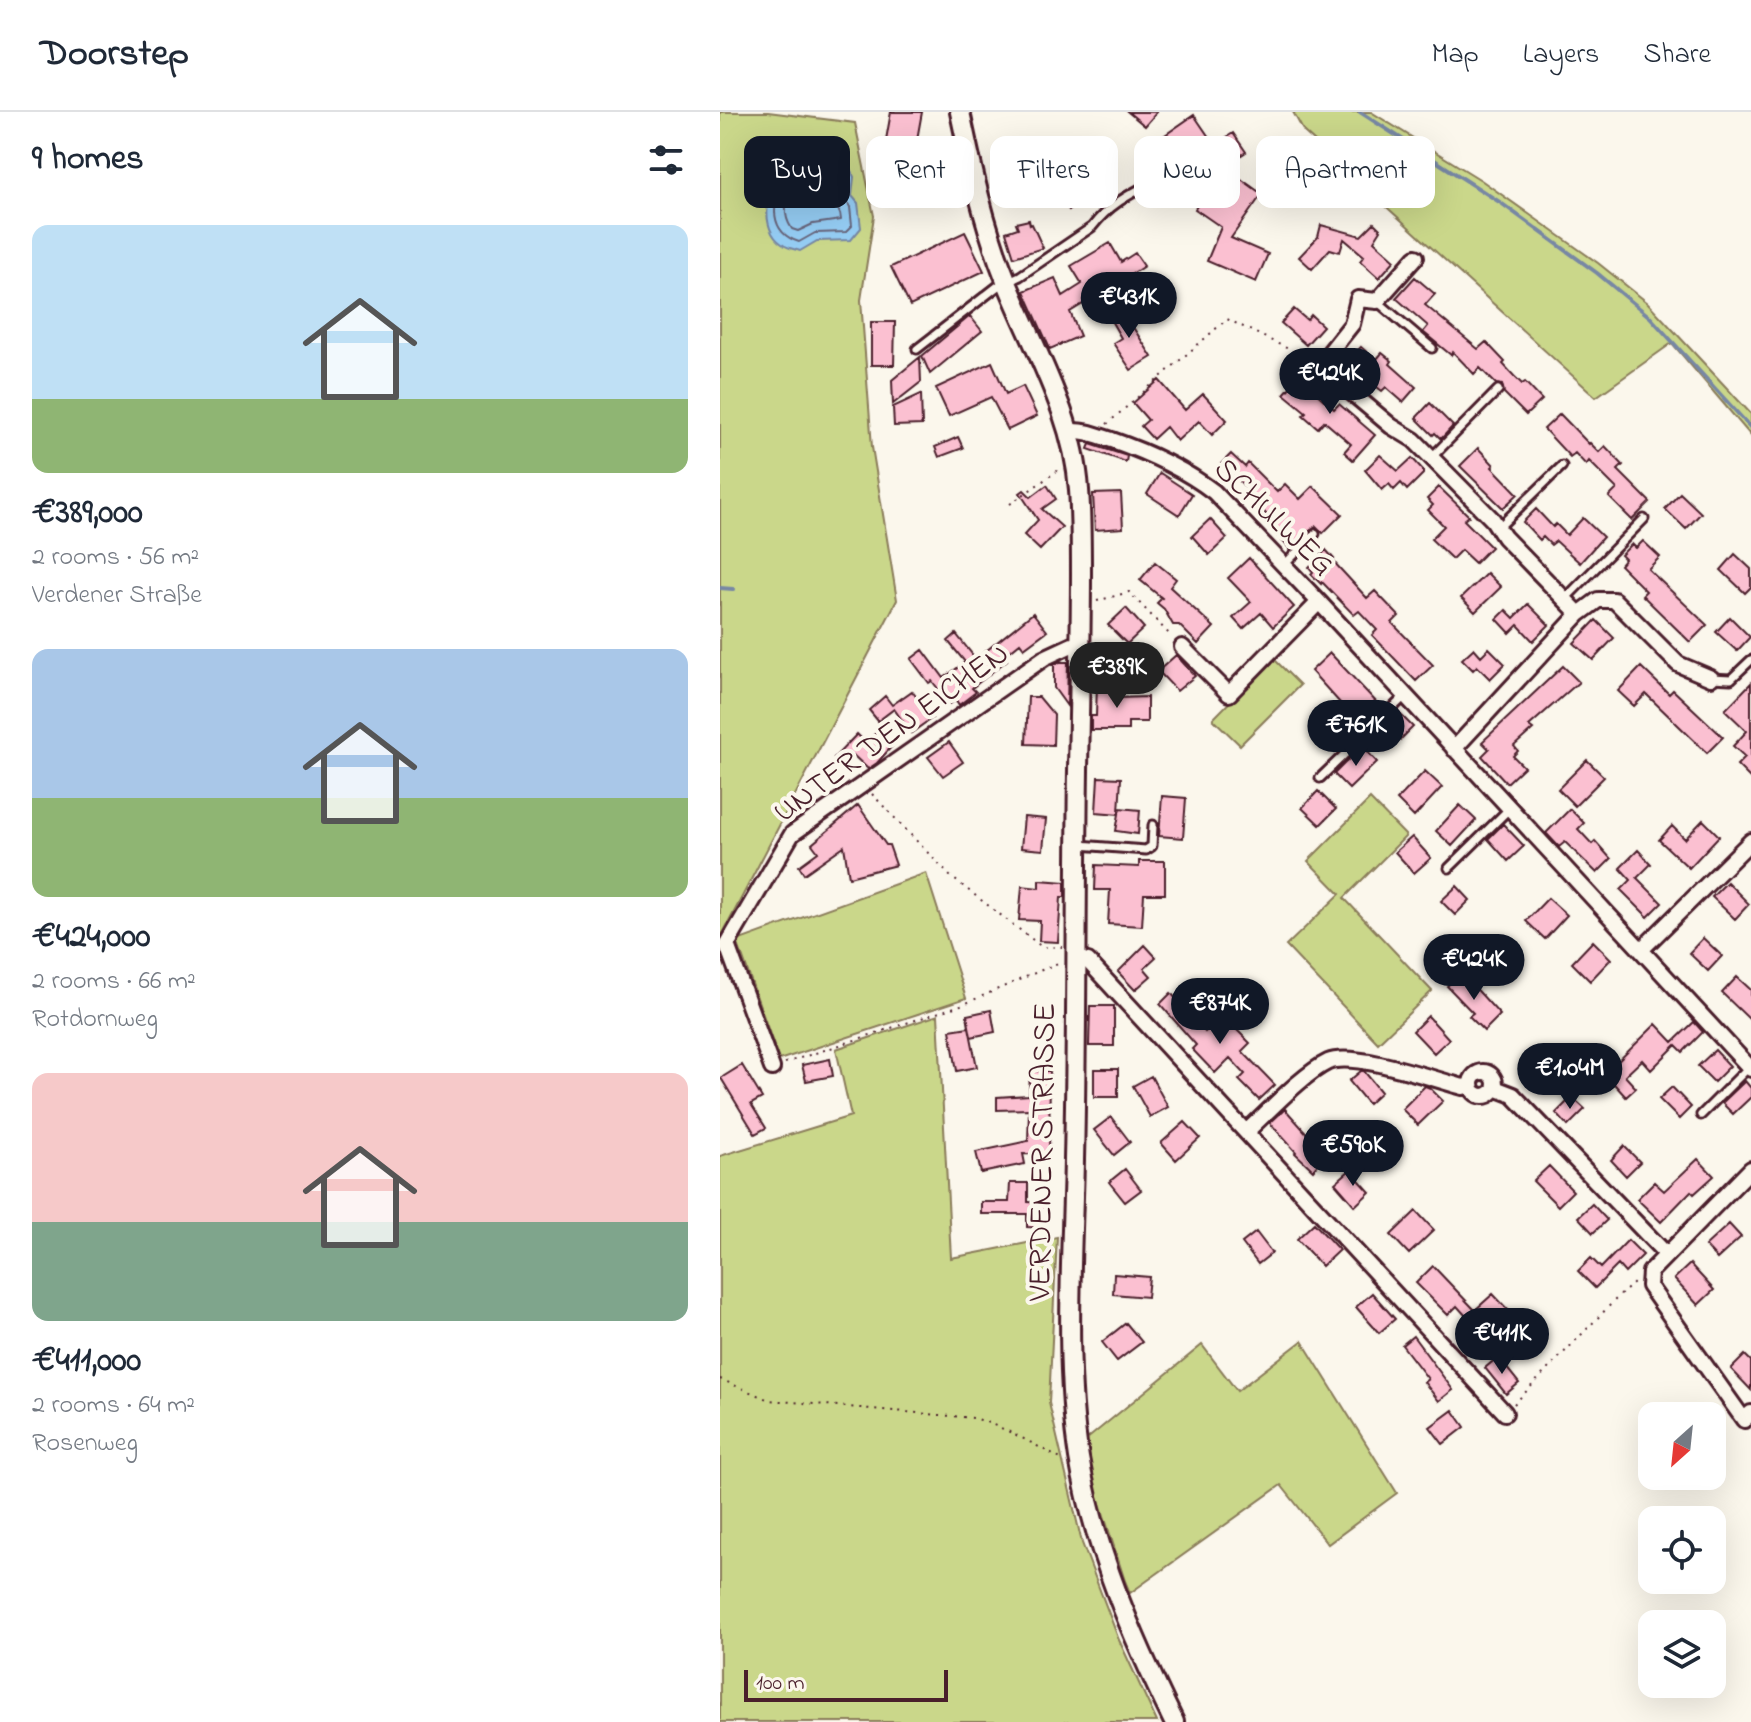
<!DOCTYPE html>
<html lang="en">
<head>
<meta charset="utf-8">
<style>
	body { margin:0; font-family:"Indie Flower",sans-serif; background:#f2f2f3; color:#1f2937; height:100vh; display:flex; flex-direction:column; font-size:30px; white-space:nowrap }
	* { box-sizing:border-box; margin:0 }
	p { font-size:26px; color:#747a83 }
	.icon { flex:none; width:44px; height:44px; fill:none; stroke:currentColor; stroke-width:2; stroke-linecap:round; stroke-linejoin:round }
	.map { position:relative; flex:1; overflow:hidden }
	.details { display:flex; flex-direction:column; background:#fff; width:720px }
	.details>* { flex:none }
	.banner { position:absolute; left:24px; top:24px; width:760px; height:72px; display:flex; gap:16px }
	.needle { width:52px; rotate:207deg }
	.controls { position:absolute; left:918px; top:1290px; display:grid; gap:16px }
	.controls a { display:grid; place-items:center; width:88px; height:88px; border-radius:16px; background:#fff; box-shadow:0 8px 32px #0002; font-size:40px }
	.scale { position:absolute; left:24px; bottom:20px; width:204px; box-sizing:border-box; padding-left:8px; border:4px solid #4a1f2b; border-top:0; font-size:22px; line-height:28px; white-space:nowrap; color:#4a1f2b; -webkit-text-stroke:6px #fbf7ec; paint-order:stroke }
	.price { position:absolute; translate:-50% -68px; padding:0 18px; border-radius:28px; background:#111827; color:#fff; font-size:26px; line-height:52px; filter:drop-shadow(0 2px 4px #0008) }
	.price::after { content:''; position:absolute; left:50%; top:48px; width:24px; height:18px; margin-left:-12px; background:inherit; clip-path:polygon(0 0,100% 0,50% 100%) }
	.price.current { background:#222; color:#fff }
	ul { padding:0; list-style:none }
	li { display:grid; align-content:center; gap:16px; height:424px; padding:0 32px }
	li span { display:grid; place-items:center; height:248px; border-radius:16px; color:#555 }
	li>.icon { margin-inline-start:auto }
	span .icon { width:144px; height:144px; fill:#fffc; stroke-width:1 }
	li b { font-size:34px }
	h2 { display:flex; justify-content:space-between; align-items:center; height:96px; padding:0 32px; font-size:34px }
	.tag { padding:0 28px; border-radius:16px; background:#fff; box-shadow:0 8px 32px #0002; font-size:28px; line-height:72px }
	.tag.current { background:#111827; color:#fff }
	header { display:flex; align-items:center; gap:48px; box-sizing:border-box; height:112px; padding:0 40px; background:#fff; border-bottom:2px solid #e0e1e3 }
	header strong { font-size:38px }
	nav { display:flex; gap:44px; margin-inline-start:auto; font-size:28px }
	main { display:flex; flex:1; min-height:0 }
	.map>svg:first-child { display:block }
</style>
</head>
<body>
<header>
<strong>Doorstep</strong>
<nav><a>Map</a><a>Layers</a><a>Share</a></nav>
</header>
<main>
<section class="details">
<h2>9 homes<svg class="icon" aria-label="filters" viewBox="0 0 24 24"><path d="M4 7h16M4 17h16"/><circle cx="9" cy="7" r="2"/><circle cx="15" cy="17" r="2"/></svg></h2>
<ul>
<li><span style="background:linear-gradient(#bfe0f5 70%,#8fb573 0)"><svg class="icon" aria-label="home" viewBox="0 0 24 24"><path d="M3 11l9-7 9 7M6 9v11h12V9"/></svg></span><div><b>€389,000</b><p>2 rooms · 56 m²</p><p>Verdener Straße</p></div></li>
<li><span style="background:linear-gradient(#a9c7e8 60%,#8fb573 0)"><svg class="icon" aria-label="home" viewBox="0 0 24 24"><path d="M3 11l9-7 9 7M6 9v11h12V9"/></svg></span><div><b>€424,000</b><p>2 rooms · 66 m²</p><p>Rotdornweg</p></div></li>
<li><span style="background:linear-gradient(#f6c9c9 60%,#7fa58c 0)"><svg class="icon" aria-label="home" viewBox="0 0 24 24"><path d="M3 11l9-7 9 7M6 9v11h12V9"/></svg></span><div><b>€411,000</b><p>2 rooms · 64 m²</p><p>Rosenweg</p></div></li>
</ul>
</section>
<div class="map">
<svg width="1031" height="1610" viewBox="0 0 1031 1610">
	<rect width="100%" height="100%" fill="#fbf7ec"/>
	<filter id="ink" filterUnits="userSpaceOnUse"><feTurbulence type="fractalNoise" baseFrequency=".0125" numOctaves="2"/><feDisplacementMap in="SourceGraphic" scale="16" xChannelSelector="R" yChannelSelector="G"/><feConvolveMatrix kernelMatrix="1 2 1 2 8 2 1 2 1" color-interpolation-filters="sRGB"/></filter>
	<g filter="url(#ink)">
		<path fill="#cad78a" stroke="#8a7b5a" stroke-width="2" d="M0 0H48L135 11 154 104 141 188 152 335 177 488 0 827Z
			M573 0H651L761 68 878 151 928 191 1031 302V324L952 231 876 285 584 20Z
			M553 546 580 573 520 633 493 607Z
			M650 687 686 724 624 786 712 879 658 931 566 834 620 782 588 749Z
			M206 761 246 886 59 948 17 829Z
			M218 903 231 1146 337 1125 329 1291 362 1431 399 1528 437 1610H0V1044L131 1004 116 937Z
			M582 1229 677 1381 608 1432 561 1373 410 1481 405 1469 361 1332 482 1233 517 1279Z"/>
		<path fill="#95cdf4" stroke="#7787a4" stroke-width="2" d="M107 44 125 46 134 65 132 84 138 91 141 116 131 128 97 129 80 139C74 137 67 136 62 132 39 117 45 74 66 60 78 52 94 48 107 44Z"/>
		<g fill="none" stroke-linecap="round" stroke-linejoin="round">
			<path stroke="#68657b" stroke-width="2" d="M108 53 119 54 125 66 124 85 130 95 132 114 126 120 95 121 79 130C50 121 49 90 67 70 77 59 95 56 108 53Z
				M108 63H113C116 72 112 81 115 90 117 97 121 99 121 108L93 112 78 119 72 117C63 104 63 85 77 75 85 68 98 66 108 63Z"/>
			<path stroke="#7787a4" stroke-width="4" d="M640 0 781 91 877 161 930 205 1031 316
				M0 476 13 477"/>
		</g>
		<path fill="#fbc0d1" stroke="#4a1f2b" stroke-width="2" d="M171 0H202L194 44 164 39Z
			M408 0H437L425 14Z
			M474 3 491 28 441 63 434 62 419 41Z
			M513 21 526 40 500 57 487 38Z
			M371 53 380 65 372 71 377 77 349 98 335 80Z
			M521 67 542 82 511 126 548 142 536 170 487 149 501 115 475 97 484 82 502 94Z
			M309 108 310 113 312 112 323 136 294 145 286 120 298 116 296 111Z
			M654 111 661 118 654 129 675 148 659 166 640 149 644 144 624 127 620 140 610 137 592 157 579 145 598 125 601 113 641 124Z
			M245 120 264 159 190 194 171 155Z
			M390 131 401 150 415 141 424 154 409 164 412 169 396 178 394 173 350 200 360 224 330 237 304 179 335 166 343 184 362 172 351 154Z
			M695 165 715 182 705 193 758 237 766 230 785 250 783 252 794 264 802 272 805 270 822 288 806 303 784 281 782 273 776 272 760 256 754 262 733 240 731 243 703 220 708 214 676 186Z
			M405 195 412 207 409 209 432 245 411 258 393 231 401 226 389 205Z
			M574 197 587 208 591 203 603 214 586 233 561 211Z
			M250 204 262 219 210 262 202 244Z
			M151 210H175L174 253H151Z
			M641 235 656 248 662 241 672 249 670 252 696 275 683 290 666 275 662 279 626 251Z
			M200 245 201 270 173 292 172 268Z
			M272 250 286 282 303 274 317 304 288 318 271 285 229 304 216 276Z
			M579 265 584 270 587 267 597 276 594 279 614 297 619 292 655 323 633 348 624 340 631 332 604 309 598 316 583 303 586 300 564 282Z
			M439 268 465 298 483 282 507 308 492 323 479 309 457 329 446 315 433 327 421 314 428 308 413 291Z
			M201 282 202 313 174 314 173 295Z
			M710 291 733 314 721 327 715 321 713 323 696 306Z
			M840 302 869 332 870 331 879 340 885 334 903 353 898 358 930 390 912 408 889 385 897 377 869 349 866 353 855 341 850 345 824 317Z
			M238 325 243 336 219 345 215 335Z
			M370 332 407 344 406 350 368 337Z
			M758 336 774 353 772 355 798 382 783 396 740 354Z
			M511 342 525 355 528 351 557 380 565 372 580 387 593 374 622 402 603 421 596 414 591 417 570 437 547 412 552 408 526 382 529 379 515 364 510 369 497 356Z
			M660 343 678 359 692 346 703 358V362L687 378 681 371 674 378 669 372 662 378 645 358Z
			M440 361 472 382 459 403 427 382Z
			M327 373 336 387 322 397 342 415 320 438 304 423 318 408 300 381 304 378 311 385Z
			M719 375 749 404 744 408 771 435 755 451 741 438 732 447 711 427 724 414 708 398 713 393 707 387Z
			M401 381 403 416 375 418 373 382Z
			M960 381 981 401 966 417 945 397Z
			M816 397 833 415 836 412 847 423 863 406 883 425 860 451 836 429 831 433 823 425 820 428 803 410Z
			M490 407 507 426 489 443 472 424Z
			M923 429 940 445 928 457 987 513 970 530 922 483 926 479 900 453 905 447 901 443 912 432 916 436Z
			M606 438 614 447 612 448 647 486 655 479 679 504 672 511 713 553 696 569 652 523 657 518 639 499 634 503 602 470 601 472 591 462 593 460 589 455Z
			M1015 442 1031 457V475L1025 481 1001 458Z
			M529 446 574 495 553 515 541 501 523 517 513 506 531 490 508 466Z
			M435 450 456 467 450 475 494 515 478 532 459 513H453L444 497 437 491 442 486 420 468Z
			M767 461 781 475 755 500 741 486Z
			M808 492 829 513 813 529 798 513 790 521 777 507 786 498 794 506Z
			M406 496 424 516 407 532 388 513Z
			M313 501 327 519 304 536 300 531 284 544 287 548 252 576 256 580 239 593 236 588 230 592 212 569 209 571 191 547 203 538 224 566 245 550 228 529 236 522 256 547Z
			M1010 505 1030 525 1017 539 996 520Z
			M876 508 894 526 873 548 854 531Z
			M754 536 761 544 769 536 785 552 770 567 757 554 753 558 742 547Z
			M610 541 660 594 640 613 591 559Z
			M456 543 475 564 457 579 438 559Z
			M340 550H348L347 594 334 576V552Z
			M843 554 859 570 809 614 813 617 794 634 798 639 793 644 804 655 787 671 762 644 769 637 762 630Z
			M921 555 949 582 953 578 1003 625 987 641 926 582 914 594 898 579Z
			M1031 571V667L1017 653 1025 645 1013 634 1027 619 1005 598Z
			M377 572H398V586L427 585V610H408V618H371V604H376Z
			M192 579 212 606 191 621 174 597 158 609 149 598 165 584 172 593Z
			M308 585H319L334 603 333 633 306 632Z
			M678 600 693 615 680 628 665 612Z
			M159 618 174 632 157 651 148 657 134 644 123 655 114 646 137 622 146 631Z
			M229 630 243 650 223 664 208 645Z
			M642 634 657 650 629 677 614 662Z
			M867 648 884 665 855 694 838 677Z
			M705 659 722 675 694 705 677 688Z
			M378 665 401 666 399 700 400 696 420 698 418 722 396 719 399 702 376 700Z
			M598 679 616 697 600 713 582 696Z
			M442 684 466 686 463 726 439 724Z
			M138 693 166 733H169L176 753 129 765 124 734 84 762 79 754 98 740 92 732Z
			M740 693 756 708 732 734 716 719Z
			M850 697 864 711 858 717 872 732 875 729 891 747 877 761 845 730 839 735 826 721Z
			M304 705 326 707 323 738 301 736Z
			M983 708 999 724 969 756 939 728 952 714 965 727Z
			M783 712 804 734 788 749 768 727Z
			M692 725 711 746 694 761 675 740Z
			M918 738 931 752 917 766 942 791 928 805 901 778 911 768 900 756Z
			M419 749H445V782H424L422 814 388 812 390 778H375L376 753 419 755Z
			M319 768 345 770V785H341L338 830 319 829 320 809 299 808 302 774 319 776Z
			M1007 770 1029 792 1015 807 992 785Z
			M737 774 750 788 735 803 721 789Z
			M828 786 847 803 825 827 806 809Z
			M983 826 1002 844 988 859 969 841Z
			M873 829 891 847 870 869 852 851Z
			M425 833 436 845 424 856 431 864 415 878 398 860Z
			M741 860 780 903 764 919 749 904 753 901 727 874Z
			M1017 865 1031 878V909L1002 881Z
			M451 881 485 920 507 899 516 908 511 912 530 931 522 939 555 973 539 988 519 968 525 962 510 946 495 961 472 937 476 933 440 892Z
			M370 894H394V934H369Z
			M271 898 275 920 251 925 247 903Z
			M708 904 729 927 714 941 693 919Z
			M974 910 983 920 963 940 956 933 931 958 922 948 905 964 916 976 906 985 885 962 936 912 953 930Z
			M249 915 257 955 237 959 230 918Z
			M995 938 1010 954 994 970 978 954Z
			M110 947 113 964 86 969 82 953Z
			M840 949 854 963 837 980 823 966Z
			M22 953 42 986 31 992 46 1016 35 1022 1 966Z
			M374 957H398V985H374Z
			M310 959H330L329 1043 303 1042 305 1052 261 1061 256 1040 308 1029 309 997 277 998V985L309 983Z
			M641 959H644L661 980 648 992 629 969Z
			M431 964 448 995 430 1005 413 974Z
			M1025 969 1031 976V985L1013 1002 1002 991Z
			M705 974 710 976 723 989 698 1013 682 997Z
			M952 975 971 995 959 1007 939 987Z
			M852 985 865 997 848 1014 836 1001Z
			M565 997 590 1025 593 1022 610 1039 593 1058 575 1041 576 1040 550 1011Z
			M391 1005 410 1030 394 1043 374 1018Z
			M465 1010 480 1026 456 1048 441 1031Z
			M904 1034 920 1050 906 1064 891 1048Z
			M978 1047 994 1064 974 1082 971 1079 941 1110 917 1087 934 1070 944 1079Z
			M829 1054 853 1079 838 1094 813 1069Z
			M405 1057 421 1078 405 1090 389 1070Z
			M630 1058 650 1080 635 1094 615 1071Z
			M290 1071H308V1090L327 1091 326 1116 307 1115V1102H261V1090H289Z
			M872 1092 887 1108 873 1121 858 1105Z
			M696 1099 714 1118 689 1142 671 1123Z
			M594 1111 619 1138 602 1154 577 1127Z
			M1009 1112 1021 1125 997 1147 985 1134Z
			M536 1120 552 1141 538 1152 522 1131Z
			M908 1128 923 1143 905 1161 898 1153 875 1176 858 1159 871 1146 881 1156Z
			M970 1152 994 1178 978 1193 954 1167Z
			M713 1154 755 1198 773 1182 790 1200 764 1224 737 1194 728 1203 696 1171Z
			M394 1162 429 1165 427 1185 393 1182Z
			M652 1181 675 1207 659 1221 636 1195Z
			M406 1211 422 1230 397 1249 382 1230Z
			M693 1224 733 1278 719 1289 704 1270 708 1267 682 1233Z
			M1025 1243 1031 1249V1278L1011 1257Z
			M778 1245 799 1271 786 1282 765 1256Z
			M733 1298 745 1315 723 1332 710 1315Z"/>
		<g fill="none" stroke-linecap="round" stroke-linejoin="round">
			<defs>
				<path id="service" d="M657 189 712 236
					M197 237 278 174 300 164 372 115C389 92 412 81 437 68
					M711 346 778 278
					M778 416 842 354
					M564 453 595 422
					M844 488 924 407
					M991 566 1011 567 1031 548
					M600 666 685 584
					M359 733 426 738 432 734 433 713
					M729 756 789 697
					M981 1003 1029 955"/>
				<path id="minor" d="M696 145 657 189 638 187 632 212 609 241 607 253 613 265 671 314 694 328 773 408 784 425 859 502
					M349 319C365 318 376 323 392 328 429 341 463 356 494 380L599 490 1031 957
					M462 535 509 582 599 490
					M734 637 859 502 878 488H894L958 552 991 566
					M921 838 1031 729
					M357 847 368 849 785 1301
					M52 956 7 833 72 722 324 546 352 533H360
					M751 972a12 12 0 1 1 24 0a12 12 0 1 1-24 0Z
					M775 976 793 983 946 1142
					M527 1019C548 1000 583 962 608 950 634 939 713 967 743 975L751 973
					M1031 1057 930 1160 929 1174 1024 1308 1031 1301"/>
				<path id="tertiary" d="M240 0C252 57 264 114 286 168 313 236 354 303 359 378 361 405 361 433 361 460 361 527 359 593 358 659 356 789 357 919 354 1048 352 1145 344 1251 359 1346 375 1440 413 1526 454 1610"/>
			</defs>
			<use href="#service" stroke="#4a1f2b" stroke-width="13"/>
			<use href="#minor" stroke="#4a1f2b" stroke-width="20"/>
			<use href="#tertiary" stroke="#4a1f2b" stroke-width="24"/>
			<path stroke="#4a1f2b" stroke-width="2" stroke-dasharray="2 6" stroke-linecap="butt" d="M387 312 507 207 595 250
				M290 392 340 357
				M377 489 409 480 451 524
				M152 682 230 764 322 835H342
				M65 951 244 892 340 850
				M0 1267 49 1288 254 1306C286 1316 314 1332 344 1349
				M794 1292 897 1186 914 1171"/>
			<use href="#service" stroke="#fbf7ec" stroke-width="7"/>
			<use href="#minor" stroke="#fbf7ec" stroke-width="14"/>
			<use href="#tertiary" stroke="#fbf7ec" stroke-width="18"/>
		</g>
	</g>
	<g text-anchor="middle" dominant-baseline="central" stroke-width="8" stroke-linejoin="round" paint-order="stroke">
		<g font-size="32" fill="#4a1f2b" stroke="#fbf7ec">
			<text transform="translate(553 406) rotate(44)">SCHULWEG</text>
			<text transform="translate(172 622) rotate(-36)">UNTER DEN EICHEN</text>
			<text transform="translate(324 1040) rotate(-89)">VERDENER STRASSE</text>
		</g>
	</g>
</svg>
<div class="controls">
<a><svg class="needle" viewBox="-14 -14 28 28"><path d="M0-13l5 13h-10z" fill="#e53935"/><path d="M0 13l5-13h-10z" fill="#747a83"/></svg></a>
<a><svg class="icon" aria-label="locate" viewBox="0 0 24 24"><circle cx="12" cy="12" r="6"/><path d="M12 2v4M12 18v4M2 12h4M18 12h4"/></svg></a>
<a><svg class="icon" aria-label="layers" viewBox="0 0 24 24"><path d="M12 4l9 5-9 5-9-5zM3 14l9 5 9-5"/></svg></a>
</div>
<div class="scale">100 m</div>
<b class="price" style="left:409px;top:228px">€431K</b>
<b class="price" style="left:610px;top:304px">€424K</b>
<b class="price current" style="left:397px;top:598px">€389K</b>
<b class="price" style="left:636px;top:656px">€761K</b>
<b class="price" style="left:754px;top:890px">€424K</b>
<b class="price" style="left:500px;top:934px">€874K</b>
<b class="price" style="left:850px;top:999px">€1.04M</b>
<b class="price" style="left:633px;top:1076px">€590K</b>
<b class="price" style="left:782px;top:1264px">€411K</b>
<div class="banner">
<a class="tag current">Buy</a>
<a class="tag">Rent</a>
<a class="tag">Filters</a>
<a class="tag">New</a>
<a class="tag">Apartment</a>
</div>
</div>
</main>
</body>
</html>
